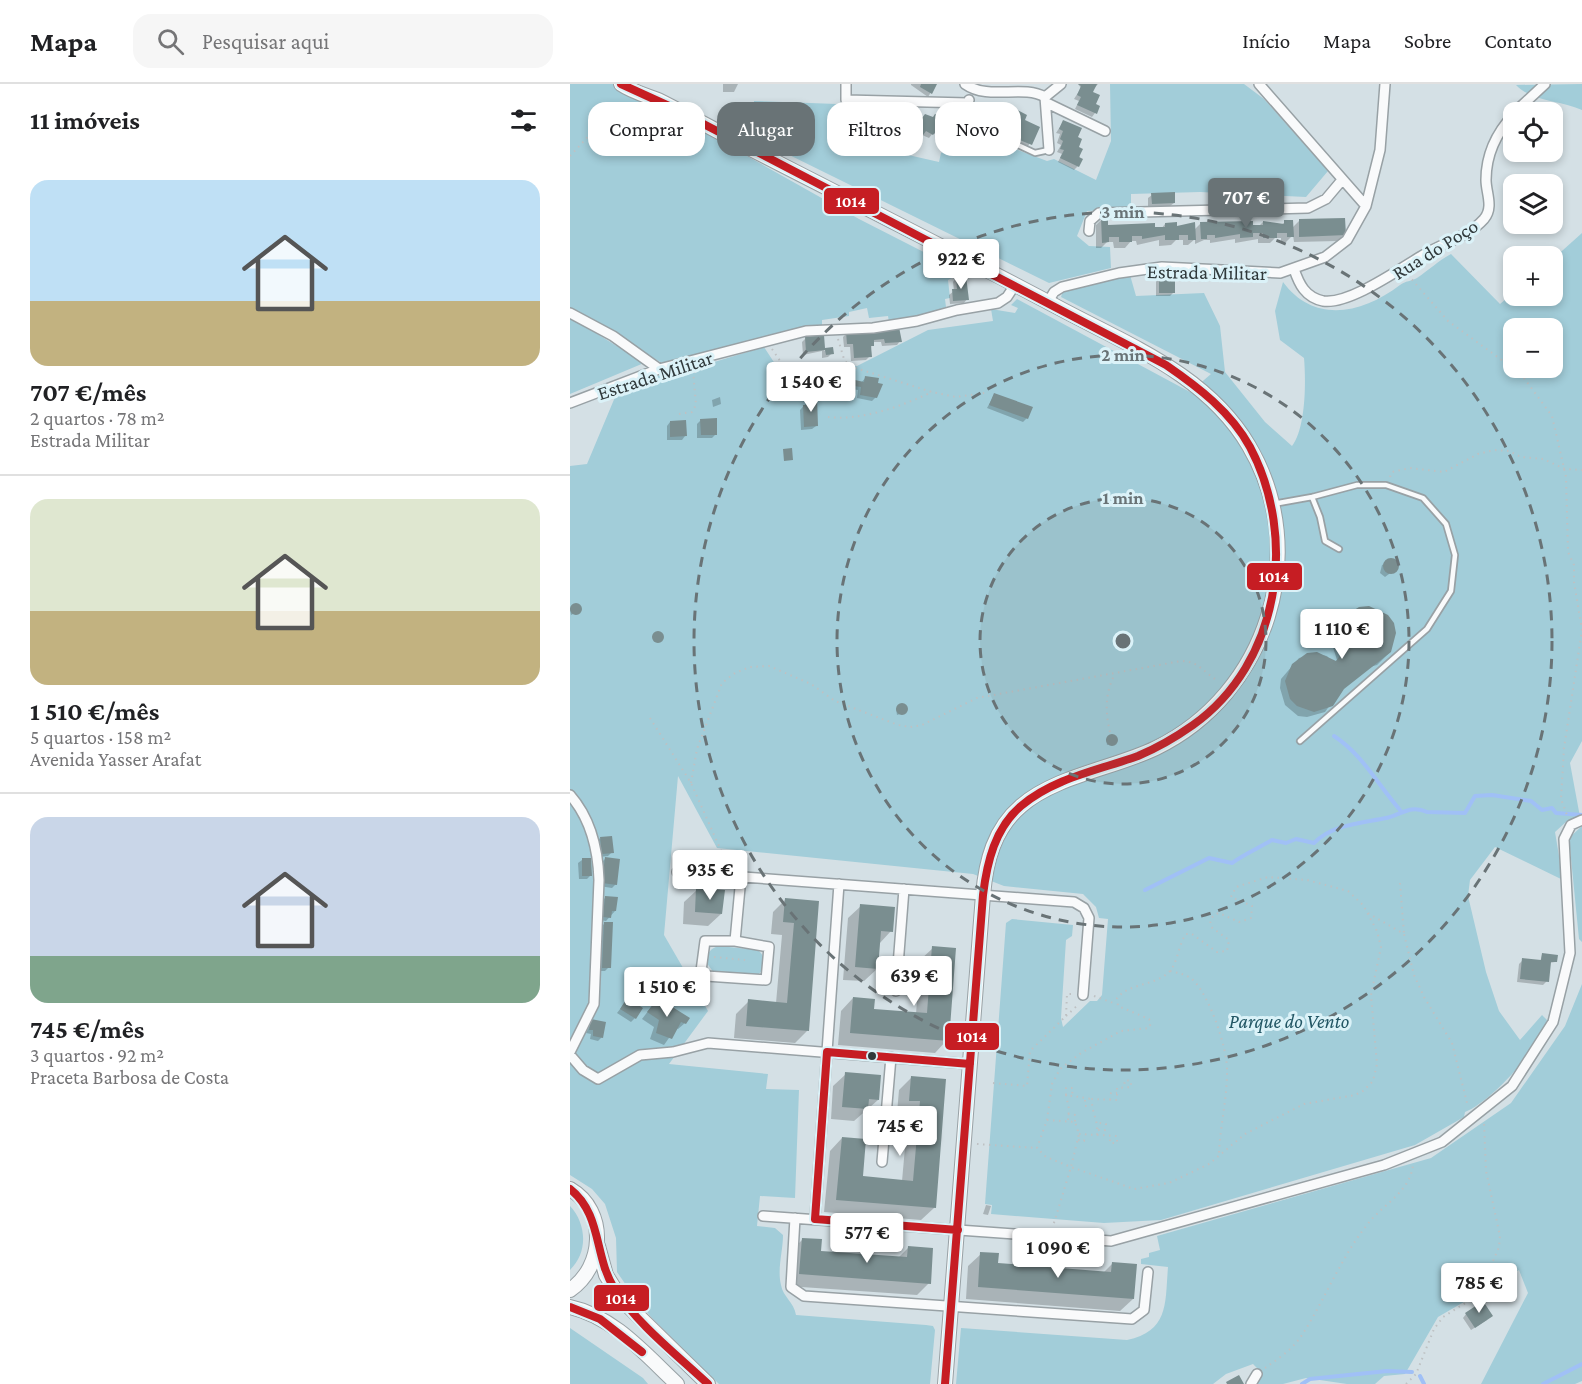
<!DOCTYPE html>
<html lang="pt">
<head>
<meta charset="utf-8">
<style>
	body { margin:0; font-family:"Crimson Pro",serif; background:#f6f6f6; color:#202124; height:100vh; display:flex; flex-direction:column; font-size:22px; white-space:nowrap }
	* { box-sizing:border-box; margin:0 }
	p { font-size:20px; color:#757577 }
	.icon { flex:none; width:33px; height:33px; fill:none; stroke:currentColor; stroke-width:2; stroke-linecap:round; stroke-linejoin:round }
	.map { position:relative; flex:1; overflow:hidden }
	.side { display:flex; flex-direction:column; background:#fff; width:570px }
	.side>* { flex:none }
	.hud { position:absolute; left:18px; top:18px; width:570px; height:54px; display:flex; gap:12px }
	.buttons { position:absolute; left:933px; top:18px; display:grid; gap:12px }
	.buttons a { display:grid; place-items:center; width:60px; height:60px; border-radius:12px; background:#fff; box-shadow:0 3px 9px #0003; font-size:30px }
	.price { position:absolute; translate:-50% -51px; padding:0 14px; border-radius:6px; background:#fff; color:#222; font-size:20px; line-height:39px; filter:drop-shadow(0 2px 3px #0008) }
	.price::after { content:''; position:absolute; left:50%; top:36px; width:18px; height:14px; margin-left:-9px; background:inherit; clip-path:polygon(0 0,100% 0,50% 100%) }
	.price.active { background:#697376; color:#fff }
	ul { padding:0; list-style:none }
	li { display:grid; align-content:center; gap:12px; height:318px; padding:0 30px }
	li+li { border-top:2px solid #e0e0e0 }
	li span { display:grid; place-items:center; height:186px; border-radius:18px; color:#555 }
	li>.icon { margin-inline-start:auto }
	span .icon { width:108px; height:108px; fill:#fffc; stroke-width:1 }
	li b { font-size:26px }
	h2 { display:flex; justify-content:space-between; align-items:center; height:72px; padding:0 30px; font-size:26px }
	.chip { padding:0 21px; border-radius:18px; background:#fff; box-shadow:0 3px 9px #0003; font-size:21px; line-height:54px }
	.chip.active { background:#697376; color:#fff }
	header { display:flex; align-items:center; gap:36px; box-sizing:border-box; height:84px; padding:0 30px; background:#fff; border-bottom:2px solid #e0e0e0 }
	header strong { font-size:28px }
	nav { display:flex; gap:33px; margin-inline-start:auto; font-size:21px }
	.search { width:420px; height:54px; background:#f6f6f6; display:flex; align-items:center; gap:15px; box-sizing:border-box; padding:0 21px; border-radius:18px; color:#757577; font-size:22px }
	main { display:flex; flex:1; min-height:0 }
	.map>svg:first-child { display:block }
</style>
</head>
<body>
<header>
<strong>Mapa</strong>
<div class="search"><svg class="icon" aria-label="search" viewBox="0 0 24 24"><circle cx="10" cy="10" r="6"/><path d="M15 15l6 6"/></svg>Pesquisar aqui</div>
<nav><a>Início</a><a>Mapa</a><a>Sobre</a><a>Contato</a></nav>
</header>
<main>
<section class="side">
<h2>11 imóveis<svg class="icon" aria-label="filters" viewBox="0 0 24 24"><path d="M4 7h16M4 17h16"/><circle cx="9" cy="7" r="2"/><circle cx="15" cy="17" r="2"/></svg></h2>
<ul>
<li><span style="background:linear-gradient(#bfe0f5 65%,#c2b280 0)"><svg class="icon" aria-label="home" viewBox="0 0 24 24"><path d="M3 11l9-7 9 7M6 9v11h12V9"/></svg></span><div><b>707 €/mês</b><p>2 quartos · 78 m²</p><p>Estrada Militar</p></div></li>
<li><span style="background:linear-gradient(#dfe7d0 60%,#c2b280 0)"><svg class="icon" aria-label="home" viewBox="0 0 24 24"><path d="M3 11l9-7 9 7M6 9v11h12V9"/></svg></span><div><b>1 510 €/mês</b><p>5 quartos · 158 m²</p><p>Avenida Yasser Arafat</p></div></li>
<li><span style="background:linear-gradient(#c9d6e8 75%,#7fa58c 0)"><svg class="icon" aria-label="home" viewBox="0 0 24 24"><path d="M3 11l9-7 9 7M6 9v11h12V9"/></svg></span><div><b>745 €/mês</b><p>3 quartos · 92 m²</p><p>Praceta Barbosa de Costa</p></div></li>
</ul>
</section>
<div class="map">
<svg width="1012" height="1300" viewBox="0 0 1012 1300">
	<rect width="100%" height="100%" fill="#d4e0e5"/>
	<path fill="#a2cdd9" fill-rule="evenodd" d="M0 0H49L289 135 385 184 384 193 378 196 380 214 375 215 376 223 348 234 319 238 318 232 299 234 297 224 279 228V232L252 236V241L99 280 92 279 0 226Z
		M540 0H674L694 15 758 87 736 113 630 108 561 110V125L517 127 507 152 519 162 540 163 541 184 479 199 191 57 183 49 184 17 267 20 268 55 369 78 371 69 393 57 440 63 477 77 484 75 526 96 541 57Z
		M1012 0V26C990 16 962 18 946 1Z
		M1012 149V657L1000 679 1010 733 997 737 985 748 993 796 925 763 900 796 898 812 916 888 929 927 950 956 972 931 977 936C969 965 922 1017 895 1028L894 1033 845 1061 591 1136 534 1139 421 1130 422 1121 415 1120 436 839 442 835 503 841 502 852 496 856 491 934 493 943 520 917H527L532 911 538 835 529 834 526 823 513 810 434 802 403 790 147 764 108 692 94 851 138 927 99 980 198 990 196 1005 229 1006 225 1114 190 1112 187 1142 205 1144 213 1151C213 1167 207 1185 211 1201 213 1213 224 1218 226 1231L356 1241 363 1242 365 1246 360 1300H149L81 1233 56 1201 47 1188 46 1154 35 1120 22 1105 0 1091V382L17 380 48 306 113 283 118 288 126 289 131 282 194 263 213 292 270 281 287 282 358 246 423 237 421 225 445 229 448 224 441 221 447 215 620 308 641 290 491 213 493 207 560 191 566 212 634 209 650 242 655 288 695 338 722 362C736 344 736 297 734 274L710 256 705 227 713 198C744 240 792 230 830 201 835 197 842 197 847 194 859 186 868 177 881 170L930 220 943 209 944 212H982L983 175ZM944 244H982V284H944Z
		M0 233 74 279 0 310Z
		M1012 742V858L1009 855 999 754Z
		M149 862 188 866C197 874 196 883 188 891L144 889 136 878C137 870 140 864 149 862Z
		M1012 900V1297L1005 1300H911L958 1209 949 1186 868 1233 835 1290 814 1292 805 1300H777L736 1294 713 1300H687L692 1289 683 1280 656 1290 643 1300H386L391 1244 557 1256C599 1247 595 1220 598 1183L571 1180V1175L579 1173V1169L590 1166 587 1152 861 1074 941 1019 995 942Z
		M0 1122C17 1140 18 1169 0 1186Z
		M0 1244 73 1294 78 1300H0Z"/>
	<path fill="#0003" d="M153 0H186H168L164 8H153Z
		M366 0 358 13 341 1V0Z
		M508 0H528L521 8 525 29 522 33 505 25 509 17 504 15 511 4Z
		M406 25 417 30 421 26 437 29 442 25 453 37 468 44 457 64 443 58 445 53 428 45 425 49 409 45 405 49 395 45Z
		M344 31 384 41 375 55 363 49 359 54 352 51 348 54 342 51 338 54 331 51 327 55 321 51 318 55 311 51 308 55 301 52 297 56 281 52 292 33 300 37 310 36 313 32 320 36 324 32 331 35H341Z
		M493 38 506 54 507 64 511 66 508 82 504 86 488 78 492 70 487 68 491 61 487 59 490 50 486 49Z
		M582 111 604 119 600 122 578 123V114Z
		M532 135 537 142 584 145H591L595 140 624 146 631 139 689 142 693 138 711 141 715 138 722 144 729 137 774 151 768 157 724 158 723 151 716 158H711V154H705L700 159H688V155L665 159V155L640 159V156H634L625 160V155L618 161H613V156H606L601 161 589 162V156L567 161 566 157H561L555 164H544L543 158H537L531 164H526V141Z
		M589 190 604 208 600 212H586V194Z
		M386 194 397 215 394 219 380 220 379 211 384 207 383 198Z
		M277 249 330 257 327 261 312 262 311 258H302L300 272 296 276 281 277 280 263H274L273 253Z
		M252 253 254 267 256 265 262 269 258 273 252 274V267L233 271 232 258 236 254Z
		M296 293 306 313 302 317 287 314 288 306 281 305 285 298 291 299Z
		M424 311 457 334 453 338 417 324Z
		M150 313 151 320 143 323 142 316Z
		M240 315 246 342 242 345 231 346 230 326Z
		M131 336 146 350 142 354H127V340Z
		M100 338 115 352 112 356H97V342Z
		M822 476 827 484 815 493 810 489 812 481Z
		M8 522 9 527 1 531 0 524Z
		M775 535 820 568 807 581 800 583 771 606 755 628 737 633 728 632 715 621 710 604 711 595 729 574 747 570 757 572 764 580 767 576 761 557 763 549Z
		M91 550 92 555 84 558 83 552Z
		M334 622 336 628 327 631 326 625Z
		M544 652 546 658 537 661 536 655Z
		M30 754 42 768 36 774 46 800 42 804 29 802 32 778 38 772 29 773 27 758Z
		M12 776 21 791 17 795H9L8 779Z
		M127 806 151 830 138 842 113 840 114 818Z
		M36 813 45 827 36 837 30 836 32 817Z
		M216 815 248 818 237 947 225 959 164 954 166 930 179 917 206 919 212 851 201 850 203 828Z
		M291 822 321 847 309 860 307 885 294 897 273 896 278 834Z
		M35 839 39 883 35 887H29L31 843Z
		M363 864 377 956 365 969 268 961 271 927 283 914 303 926 346 930 350 876Z
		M972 871 985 878 979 879 977 897 973 901 947 898 949 880 953 876 970 878Z
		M57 916 65 934 61 938 47 929Z
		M82 922 115 939 108 945 106 944 94 961 80 955 84 943 72 935Z
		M22 937 32 953 28 957 20 955 21 950 16 949Z
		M276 990 308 1016 284 1037 261 1035 263 1002Z
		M342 993 375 996 364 1124 351 1136 254 1128 260 1067 272 1054 291 1094 332 1097 338 1030 327 1029 329 1006Z
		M416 1121 421 1122 418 1131 413 1130Z
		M232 1156 249 1168 328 1174 338 1164 359 1199 347 1211 217 1202 220 1168Z
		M411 1170 426 1181 533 1189 543 1179 563 1215 550 1227 396 1215 398 1182Z
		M896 1230 917 1236 901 1246 893 1234Z"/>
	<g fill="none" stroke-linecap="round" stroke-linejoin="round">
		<path stroke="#a0c0f6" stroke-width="4" d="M764 652C793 671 808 701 830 726
			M575 806 639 774 662 779C676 769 689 764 702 756L716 759 726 755 744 759C763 740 792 739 816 734 830 731 841 720 857 728L895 729 905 712 922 711 961 717 972 726 982 724 986 729 1012 731
			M850 1292 854 1300
			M732 1300 740 1295 817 1287 842 1288
			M973 1300 1012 1280"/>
	</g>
	<path fill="#7a8e90" d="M351 0H367L362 10 350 3Z
		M508 0H527L523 8 530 11 526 20 530 22 527 30 507 21 511 13 507 11 511 2Z
		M406 23 418 29 420 24 429 28 431 24 439 28 442 23 457 31 455 36 470 43 462 61 445 54 448 50 432 42 430 46 412 42 410 46 398 41Z
		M344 29 352 34 355 30 363 33 365 30 386 41 380 52 367 46 363 51 356 47 353 51 345 47 343 52 335 47 332 52 325 48 323 52 315 48 313 52 304 48 302 53 283 49 292 31 301 35 303 31 311 35 313 30 321 35 323 30 332 34 334 30 342 34Z
		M493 36 512 44 508 53 512 55 509 63 513 65 509 73 513 75 509 83 490 74 494 66 490 65 493 57 490 55 493 47 489 45Z
		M605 108V119L582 120 581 109Z
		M531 133H538V141L585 139V143H595V139L607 138V142L625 138 626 156H618V151H609V156H595V151L572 155V152H562V158H549V153H539V158L532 159Z
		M775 134 776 151 729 153V135Z
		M714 136H723L724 153H717V149H707V154H693V149H683V153L670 154V150L645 154V151H637V155H631L630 138 683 137V141H693V137L714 140Z
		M589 188H605V209H589Z
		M396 192 399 216 383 217 382 205H387L386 193Z
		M329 243 332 258 315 259 314 255 304 256V262H301L302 273 284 274 283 260H277L276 248Z
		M254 251 255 264 263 263 264 270 256 271 255 266 236 268 235 253Z
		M295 292 309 294 308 299 313 300 307 314 290 311 291 303 284 302 285 296 294 298Z
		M424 309 463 323 458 335 419 321Z
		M240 313H247L248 342 234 343 233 321H239Z
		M147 334V351H131L130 335Z
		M116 336 117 352 100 353V337Z
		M222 364 223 376 214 377 213 365Z
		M813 482a8 8 0 1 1 16 0a8 8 0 1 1-16 0Z
		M0 525a6 6 0 1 1 12 0a6 6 0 1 1-12 0Z
		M799 522 818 531 824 539 826 549 821 568 774 605 763 622 744 628 727 622 720 615 715 597 722 580 737 569 747 568 766 577 772 569 767 551 773 533 789 523Z
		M82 553a6 6 0 1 1 12 0a6 6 0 1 1-12 0Z
		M326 625a6 6 0 1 1 12 0a6 6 0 1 1-12 0Z
		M536 656a6 6 0 1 1 12 0a6 6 0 1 1-12 0Z
		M42 752 44 769 32 770 30 753Z
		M35 773 50 775 47 801 32 799Z
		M12 774H21L22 792H12Z
		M126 804 155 806 152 830 125 828Z
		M35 812 48 813 46 827H42L41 834 33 833Z
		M215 814 249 817 239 947 176 942 178 915 217 919 224 839 213 838Z
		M290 820 325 823 323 848 311 847 308 885 285 883Z
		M34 838H43L41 884H32Z
		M362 862 386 864 379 957 280 949 283 913 305 915 304 925 357 929Z
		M972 869 988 871 987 878H981L979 898 950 895 952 874 971 876Z
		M57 914 73 924 66 935 50 925Z
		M88 914 120 934 116 940 111 938 102 955 86 949 89 936 77 928Z
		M21 935 36 938 33 954 23 952V946H19Z
		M275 988 311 991 309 1016 299 1015 298 1025 272 1023Z
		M341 992 376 995 366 1124 266 1116 272 1053 296 1055 293 1092 343 1097 350 1017H339Z
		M232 1154 252 1155 251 1167 337 1173 338 1162 363 1164 361 1200 229 1190Z
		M410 1168 429 1169 428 1179 528 1187 541 1188 542 1178 567 1180 564 1215 408 1203Z
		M913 1217 923 1232 905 1244 895 1229Z
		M669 1291 674 1300H657L656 1298Z"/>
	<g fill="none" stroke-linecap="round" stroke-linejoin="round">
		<defs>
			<path id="lane" d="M435 55 465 69 479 66
				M742 413 750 433 755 457 769 465
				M703 420 742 413 787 401H816L853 414 876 440 885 471 881 507 857 545 730 657"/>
			<path id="street" d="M276 0V16L398 19
				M395 0C419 17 452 0 475 13L479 66
				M689 0 796 122
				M475 13 491 0
				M399 16 388 51 396 54 435 55
				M477 19 535 47
				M945 28 975 0
				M519 147 520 137 529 129 738 124 756 115 772 96
				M724 185C729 200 735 213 753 217 780 221 832 183 855 170 875 158 898 153 914 135 924 123 916 109 916 96 916 70 927 48 944 30
				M478 218 484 208 492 203 549 189 592 183 710 189 755 173 777 156 796 122 810 66 815 0
				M0 229 43 252 89 285
				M0 319 89 285 236 247 303 244 347 237 387 226 428 219 437 213 445 201
				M0 711C21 735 28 765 29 796L24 920 0 968
				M107 788 504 818 514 824 519 834 513 911
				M165 857 199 863 196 896 136 892 131 887 135 857H165L171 793
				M326 907 334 805
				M0 971 13 986 28 995 70 971 103 968 138 959 400 980
				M312 1078 321 973
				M193 1132 541 1157 814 1081 872 1058 942 1002 983 938 1000 869 994 755 1001 741 1012 736
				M225 1134 221 1203 234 1212 562 1235 574 1226 578 1188
				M245 1135 269 800
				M681 1300 687 1290"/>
			<path id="secondary" d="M51 0C63 8 75 11 88 16 118 31 147 47 177 63 282 117 388 170 493 226 561 262 638 292 679 362 742 469 697 610 586 664 545 684 485 692 451 722 424 745 416 777 413 811L375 1300
				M0 1105C38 1127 34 1183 0 1206
				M28 1162 36 1191 51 1215 138 1300
				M0 1223C43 1232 76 1271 107 1300"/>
		</defs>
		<use href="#lane" stroke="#98a1a5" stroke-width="8"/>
		<use href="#street" stroke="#98a1a5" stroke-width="12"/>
		<use href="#secondary" stroke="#98a1a5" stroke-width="16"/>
		<path stroke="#bec1c3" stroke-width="2" stroke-dasharray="1.5 4.5" stroke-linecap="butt" d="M0 72 53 15
			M838 191 878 237 951 290 982 332 996 393 998 468 1004 481V498L1012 546 994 664 991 715 997 731
			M268 255 274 275 279 282 362 308 386 313 415 309
			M202 265 217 287 230 295
			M109 330 122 328 126 321 123 286
			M258 333C292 337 332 322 362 308
			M820 393 822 388 840 384 874 388 908 370 924 366 939 367 951 373 973 375 995 385 1012 386
			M80 634 121 699 153 771 154 782
			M540 648C535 628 535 608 545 590
			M121 699 127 665 152 599 165 589 180 583 199 582 241 600 265 617 328 641 340 643 352 641 407 614 611 577C630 577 634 590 649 597
			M830 799 834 850
			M798 829 834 850 844 891 854 913 882 959 898 1023
			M144 873 175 876
			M600 887C608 889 615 890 622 895 639 910 658 965 657 988 657 1015 650 1043 649 1070
			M524 912 546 920
			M496 932 509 920
			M423 999 457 1002 460 967 496 932 497 910H503
			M496 1011V1004H503L502 1011
			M515 1016V1022H521
			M540 1016 541 1009H547
			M498 1030 505 1031V1038
			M477 1036 505 1038 509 1050 501 1083 476 1073 467 1064 477 1036 482 1000 490 985 511 969 551 947 579 944 581 939 579 935 548 922 547 914C560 899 583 902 598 889 608 880 608 861 616 850H622L647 868 657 867 659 856 641 843C639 836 642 831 649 829L669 838 681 834 682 822 661 813 666 803 698 793 737 796 778 807 793 821 807 847 811 863 801 911 807 980 803 997 793 1007 785 1011 734 1020 675 1050 639 1080 599 1099 564 1105 501 1083 483 1142
			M498 1036 499 1025 496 1011 522 1015
			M528 1046H535L536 1040 529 1039
			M509 1050 547 1052V1059H540V1052
			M527 1051C529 1037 521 1028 522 1015L547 1016V1004L561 1003V997L555 996 554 1002
			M508 1056 514 1057 515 1051
			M407 1060 467 1064
			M695 1284C708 1275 723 1265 732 1251 756 1214 772 1170 801 1136 817 1118 842 1105 843 1079
			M836 1300 846 1290 864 1245 873 1233 905 1213 911 1205 929 1163 930 1152 916 1087 914 1039"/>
		<use href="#lane" stroke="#f9fafb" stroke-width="4.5"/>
		<use href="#street" stroke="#f9fafb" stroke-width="9"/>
		<use href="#secondary" stroke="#f9fafb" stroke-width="14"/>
		<defs>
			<path id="bus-1" d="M51 0 99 22 596 281C628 303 661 328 680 363 728 454 710 579 623 641 606 653 587 664 568 672 529 686 484 694 451 722 425 744 417 778 413 811L375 1300
				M257 968 400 980
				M0 1105C32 1130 24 1172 44 1204 68 1241 106 1270 138 1300
				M245 1135 257 968
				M245 1135 388 1146
				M0 1223 30 1235 72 1268"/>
		</defs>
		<use href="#bus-1" stroke="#dbf2f8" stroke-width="12"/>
		<use href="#bus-1" stroke="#c61d23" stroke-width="8"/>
	</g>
	<circle cx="553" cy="557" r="143" fill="#697376" fill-opacity=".12"/>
	<g fill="none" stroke="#697376" stroke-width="3" stroke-dasharray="10 8">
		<circle cx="553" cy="557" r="143"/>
		<circle cx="553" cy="557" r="286"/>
		<circle cx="553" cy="557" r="429"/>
	</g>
	<circle fill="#30393b" stroke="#dbf2f8" stroke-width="2" cx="302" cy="972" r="5"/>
	<g text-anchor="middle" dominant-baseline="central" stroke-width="6" stroke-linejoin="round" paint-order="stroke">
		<g font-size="20" fill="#30393b" stroke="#dbf2f8">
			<text transform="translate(865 165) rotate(-32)">Rua do Poço</text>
			<text transform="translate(637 188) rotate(1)">Estrada Militar</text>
			<text transform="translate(85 291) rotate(-18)">Estrada Militar</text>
		</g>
		<g font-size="20" font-style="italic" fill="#235765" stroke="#dbf2f8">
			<text x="719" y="937">Parque do Vento</text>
		</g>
	</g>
	<circle cx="553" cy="557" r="9" fill="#697376" stroke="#dbf2f8" stroke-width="3"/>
	<g font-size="18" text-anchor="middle" font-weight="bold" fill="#697376" stroke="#dbf2f8" stroke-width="6" stroke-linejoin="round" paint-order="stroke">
		<text x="553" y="134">3 min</text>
		<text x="553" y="277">2 min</text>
		<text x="553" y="420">1 min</text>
	</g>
	<g stroke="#dbf2f8" stroke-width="2">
		<rect x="253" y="103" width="57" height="28" rx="6" fill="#c61d23"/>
		<rect x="676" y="478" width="57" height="29" rx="6" fill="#c61d23"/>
		<rect x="374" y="938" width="56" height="29" rx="6" fill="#c61d23"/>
		<rect x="23" y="1200" width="57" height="28" rx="6" fill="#c61d23"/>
	</g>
	<g font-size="16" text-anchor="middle" font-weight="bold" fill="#fff">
		<text x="281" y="123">1014</text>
		<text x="704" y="498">1014</text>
		<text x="402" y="958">1014</text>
		<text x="51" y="1220">1014</text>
	</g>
</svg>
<div class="buttons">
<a><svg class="icon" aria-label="locate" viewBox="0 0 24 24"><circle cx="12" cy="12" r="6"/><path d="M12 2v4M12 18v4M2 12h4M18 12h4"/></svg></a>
<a><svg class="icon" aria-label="layers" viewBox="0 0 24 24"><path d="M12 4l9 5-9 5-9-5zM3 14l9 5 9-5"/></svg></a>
<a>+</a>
<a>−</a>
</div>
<b class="price active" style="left:676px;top:145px">707 €</b>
<b class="price" style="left:391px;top:206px">922 €</b>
<b class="price" style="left:241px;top:329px">1 540 €</b>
<b class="price" style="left:772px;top:576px">1 110 €</b>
<b class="price" style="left:140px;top:817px">935 €</b>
<b class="price" style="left:344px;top:923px">639 €</b>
<b class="price" style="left:97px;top:934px">1 510 €</b>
<b class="price" style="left:330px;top:1073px">745 €</b>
<b class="price" style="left:297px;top:1180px">577 €</b>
<b class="price" style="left:488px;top:1195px">1 090 €</b>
<b class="price" style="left:909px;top:1230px">785 €</b>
<div class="hud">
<a class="chip">Comprar</a>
<a class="chip active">Alugar</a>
<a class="chip">Filtros</a>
<a class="chip">Novo</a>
</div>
</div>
</main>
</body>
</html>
